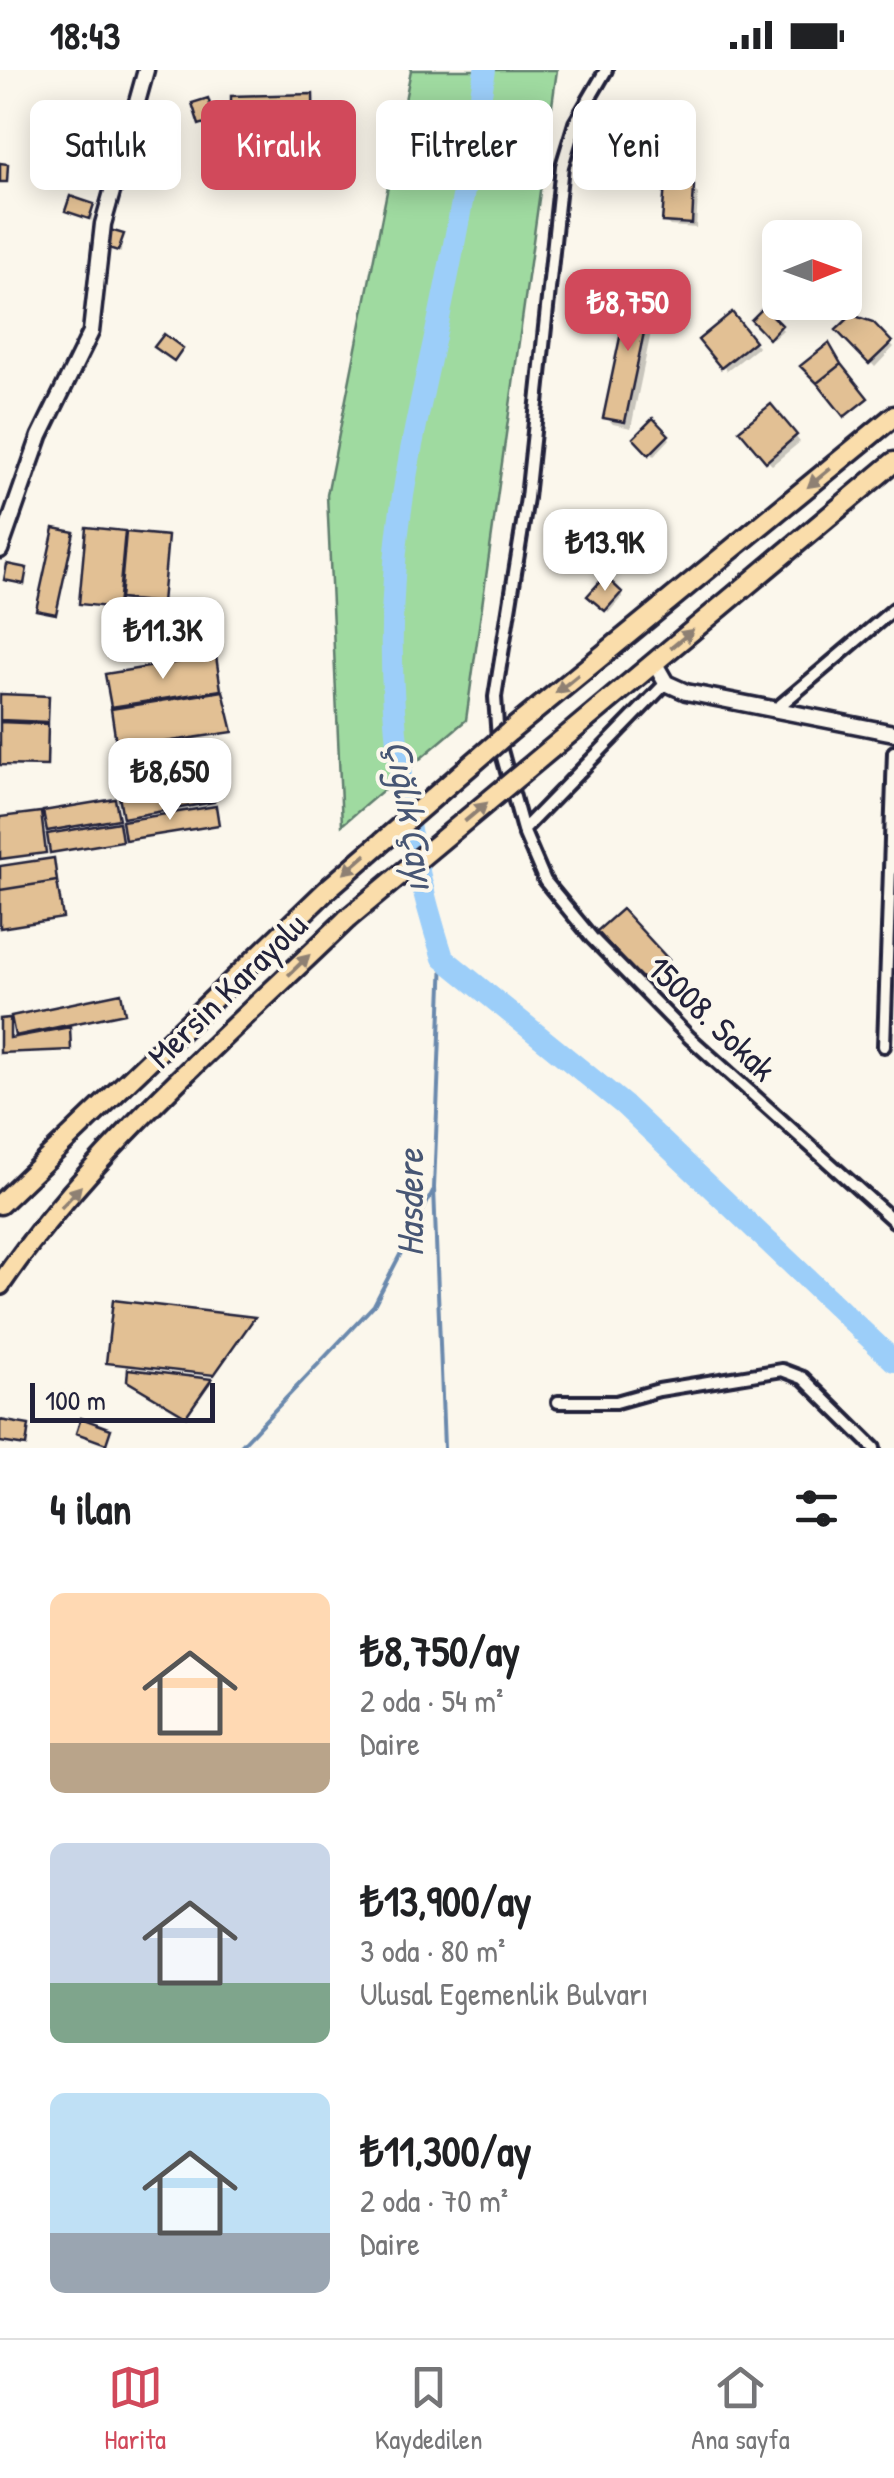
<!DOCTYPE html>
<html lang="tr">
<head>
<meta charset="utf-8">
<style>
	body { margin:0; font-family:"Patrick Hand",sans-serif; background:#f2f2f2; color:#202124; height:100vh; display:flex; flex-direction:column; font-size:38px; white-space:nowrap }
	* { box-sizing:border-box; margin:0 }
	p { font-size:32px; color:#757577 }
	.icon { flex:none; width:55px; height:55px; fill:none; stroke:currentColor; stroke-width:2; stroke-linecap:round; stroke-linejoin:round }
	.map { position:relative; height:1378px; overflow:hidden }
	.details { display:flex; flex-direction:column; background:#fff; flex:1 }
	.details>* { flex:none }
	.top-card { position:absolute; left:30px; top:30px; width:835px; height:90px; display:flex; gap:20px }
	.needle { width:65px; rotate:89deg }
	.controls { position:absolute; left:762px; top:150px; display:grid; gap:20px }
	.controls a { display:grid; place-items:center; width:100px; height:100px; border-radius:15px; background:#fff; box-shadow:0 5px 25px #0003; font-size:50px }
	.scale { position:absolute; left:30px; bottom:25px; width:185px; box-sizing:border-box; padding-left:10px; border:5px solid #22223b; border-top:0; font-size:28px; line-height:35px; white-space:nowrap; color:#22223b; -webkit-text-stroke:8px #fbf7ec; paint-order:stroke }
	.price { position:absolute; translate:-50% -85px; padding:0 22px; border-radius:20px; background:#fff; color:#222; font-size:32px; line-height:65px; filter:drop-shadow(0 2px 5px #0008) }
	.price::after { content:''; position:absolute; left:50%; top:60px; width:30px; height:22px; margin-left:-15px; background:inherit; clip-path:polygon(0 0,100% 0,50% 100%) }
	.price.current { background:#d1495b; color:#fff }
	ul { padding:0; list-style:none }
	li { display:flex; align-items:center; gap:30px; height:250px; padding:0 50px }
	li span { display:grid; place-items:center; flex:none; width:280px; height:200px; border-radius:15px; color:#555 }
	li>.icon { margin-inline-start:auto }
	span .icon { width:120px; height:120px; fill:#fffc; stroke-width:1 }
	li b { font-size:42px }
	h2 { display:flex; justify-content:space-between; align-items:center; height:120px; padding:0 50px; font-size:42px }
	.tag { padding:0 35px; border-radius:15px; background:#fff; box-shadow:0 5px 25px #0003; font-size:35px; line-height:90px }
	.tag.current { background:#d1495b; color:#fff }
	.status { display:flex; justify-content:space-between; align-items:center; height:70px; padding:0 50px; background:#fff; direction:ltr }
	.status svg { height:28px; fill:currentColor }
	.tabs { display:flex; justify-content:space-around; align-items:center; height:140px; border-top:2px solid #e0e0e0; background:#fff; font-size:28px; color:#757577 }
	.tabs a { display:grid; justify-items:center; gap:5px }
	.tabs .current { color:#d1495b }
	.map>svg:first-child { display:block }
</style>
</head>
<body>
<div class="status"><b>18:43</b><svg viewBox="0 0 49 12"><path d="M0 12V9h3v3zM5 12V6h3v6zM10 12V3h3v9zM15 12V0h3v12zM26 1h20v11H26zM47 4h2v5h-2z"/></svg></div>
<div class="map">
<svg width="894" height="1378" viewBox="0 0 894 1378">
	<rect width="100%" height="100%" fill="#fbf7ec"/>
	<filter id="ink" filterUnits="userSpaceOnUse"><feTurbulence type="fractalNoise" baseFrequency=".01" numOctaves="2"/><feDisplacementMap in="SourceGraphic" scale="20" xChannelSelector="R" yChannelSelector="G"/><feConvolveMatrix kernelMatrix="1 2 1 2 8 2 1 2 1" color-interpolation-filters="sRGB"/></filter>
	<g filter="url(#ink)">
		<path fill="#9fdaa0" stroke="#607e6e" stroke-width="2.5" d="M411 0H557L466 650 342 755 327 425Z"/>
		<path fill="#0003" d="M79 64 93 88 68 99 61 92Z
			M693 119 698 124 696 158 670 156 665 151Z
			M93 136 92 151 68 141Z
			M122 167 121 183 108 176Z
			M651 222 658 229 631 358 613 354 606 347Z
			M764 240 783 260 773 269 754 250Z
			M737 251 758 277 727 301 723 296Z
			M872 254 894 277 875 297 840 260Z
			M776 342 800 372 772 395 767 390Z
			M653 352 670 369 654 386 636 368Z
			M88 460 167 468 162 533 119 529Z
			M26 500V516L6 510Z
			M605 510 623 526 609 542 591 526Z
			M216 590 232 662 119 678 108 606Z
			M622 842 674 899 653 918 600 861Z
			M121 926 124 943 66 957 70 980 0 983V952L10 971 18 969 14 948Z"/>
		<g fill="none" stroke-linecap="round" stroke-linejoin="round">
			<path stroke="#6b89ad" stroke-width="4" d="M443 888 434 1118 444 1378
				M239 1378 374 1235 433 1121"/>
			<path stroke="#9ccef9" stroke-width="22" d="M485 0C471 85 456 169 438 253 420 337 399 421 394 507 385 637 403 764 443 888L624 1035 894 1291"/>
		</g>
		<path fill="#e2c094" stroke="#22223b" stroke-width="2.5" d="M313 24 314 68 231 70V26Z
			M208 28 215 50 199 55 192 33Z
			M79 61 88 80 59 93 50 74Z
			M0 93 8 94 7 112H0Z
			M665 114 694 116 692 154 662 152Z
			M70 126 94 134 89 149 65 141Z
			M110 160 124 164 118 181 105 177Z
			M631 215 653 220 625 352 603 348Z
			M764 237 782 255 769 269 751 250Z
			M732 242 755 271 721 298 698 270Z
			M852 245 873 252 892 272 869 294 836 260Z
			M164 264 183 278 174 291 154 277Z
			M829 273 841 294 817 313 800 296Z
			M841 294 868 328 844 347 817 313Z
			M771 334 797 365 766 392 739 360Z
			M653 348 669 365 649 385 633 368Z
			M86 457 125 461 118 538 79 534Z
			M54 458 74 462 56 544 36 540Z
			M126 462 168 466 162 533 120 529Z
			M7 494 27 498 24 514 4 510Z
			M605 506 622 522 605 541 587 526Z
			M216 586 221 620 111 637 105 604Z
			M223 621 233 662 117 679 111 639Z
			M0 624 49 626 48 652 0 650Z
			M0 652 48 654 47 696 0 695Z
			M210 710 214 732 123 748 119 726Z
			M115 729 119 749 47 761 43 741Z
			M216 736 219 755 125 770 122 751Z
			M41 742 46 783 0 789V747Z
			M119 752 122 771 50 783 47 764Z
			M54 788 57 811 0 820V796Z
			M57 811 63 848 0 858V820Z
			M622 839 669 890 644 913 597 861Z
			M121 923 125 943 15 966 11 946Z
			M10 948V968L70 957 71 980 0 983V949Z
			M113 1230 255 1247 214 1305 106 1293Z
			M128 1299 212 1309 186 1346 127 1311Z
			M81 1348 111 1359 106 1374 76 1363Z
			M0 1350 29 1355 26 1376 0 1372Z"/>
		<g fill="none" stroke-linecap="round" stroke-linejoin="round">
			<defs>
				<path id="street" d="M606 0 575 53 562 96 527 428 495 627 498 669 523 760 545 811 592 868 690 968 894 1151
					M777 638 894 539
					M523 760 666 613
					M884 976 894 682
					M558 1332H616L659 1320 782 1300 803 1308 874 1378"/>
				<path id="secondary" d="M0 480 40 366 91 262 103 154 146 0
					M654 592 666 613 686 622 894 663"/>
				<path id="highway" d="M509 662 894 346
					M527 699 894 392
					M0 1134 330 817
					M0 1215C91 1081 231 962 347 849"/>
			</defs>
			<use href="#street" stroke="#22223b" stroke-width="18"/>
			<use href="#secondary" stroke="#22223b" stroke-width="21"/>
			<use href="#highway" stroke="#22223b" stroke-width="25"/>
			<use href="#street" stroke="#fbf7ec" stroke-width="10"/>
			<use href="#secondary" stroke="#fbf7ec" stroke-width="14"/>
			<use href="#highway" stroke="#faddab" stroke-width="18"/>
			<defs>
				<path id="highway-bridge" d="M330 817 509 662
					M347 849 527 699"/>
			</defs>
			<use href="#highway-bridge" stroke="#22223b" stroke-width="25" stroke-linecap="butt"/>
			<use href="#highway-bridge" stroke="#faddab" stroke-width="18"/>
		</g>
		<defs><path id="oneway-solid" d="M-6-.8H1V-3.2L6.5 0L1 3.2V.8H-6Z" transform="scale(2.5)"/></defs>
		<g fill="#8e8073">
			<use href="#oneway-solid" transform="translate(819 408) rotate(141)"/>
			<use href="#oneway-solid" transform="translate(682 569) rotate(-40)"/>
			<use href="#oneway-solid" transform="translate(567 614) rotate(141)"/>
			<use href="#oneway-solid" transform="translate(476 742) rotate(-40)"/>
			<use href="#oneway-solid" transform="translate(355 794) rotate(139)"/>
			<use href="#oneway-solid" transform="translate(299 895) rotate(-44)"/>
			<use href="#oneway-solid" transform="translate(71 1127) rotate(-47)"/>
		</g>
	</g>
	<g text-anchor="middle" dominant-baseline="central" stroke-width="8" stroke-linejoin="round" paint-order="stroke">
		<g font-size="35" fill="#22223b" stroke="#fbf7ec">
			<text transform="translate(227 920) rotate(-44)">Mersin Karayolu</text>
			<text transform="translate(712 948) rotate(44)">15008. Sokak</text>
		</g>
		<g font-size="38" font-style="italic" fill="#475674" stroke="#fbf7ec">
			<text transform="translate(412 744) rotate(80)">Çığlık Çayı</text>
			<text transform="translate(409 1133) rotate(-90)">Hasdere</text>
		</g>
	</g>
</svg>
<div class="controls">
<a><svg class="needle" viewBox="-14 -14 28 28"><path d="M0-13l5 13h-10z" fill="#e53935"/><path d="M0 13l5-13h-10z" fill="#757577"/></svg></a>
</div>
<div class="scale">100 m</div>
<b class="price current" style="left:628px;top:284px">₺8,750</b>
<b class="price" style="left:605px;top:524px">₺13.9K</b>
<b class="price" style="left:163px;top:612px">₺11.3K</b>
<b class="price" style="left:170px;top:753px">₺8,650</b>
<div class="top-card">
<a class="tag">Satılık</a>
<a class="tag current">Kiralık</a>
<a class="tag">Filtreler</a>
<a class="tag">Yeni</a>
</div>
</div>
<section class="details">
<h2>4 ilan<svg class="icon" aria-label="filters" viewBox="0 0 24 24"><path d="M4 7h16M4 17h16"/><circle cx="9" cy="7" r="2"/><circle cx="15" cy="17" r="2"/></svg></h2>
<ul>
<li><span style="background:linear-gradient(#ffd9b3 75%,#b9a48a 0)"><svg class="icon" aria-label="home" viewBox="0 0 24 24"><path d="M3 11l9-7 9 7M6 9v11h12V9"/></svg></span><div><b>₺8,750/ay</b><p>2 oda · 54 m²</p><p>Daire</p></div></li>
<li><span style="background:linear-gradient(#c9d6e8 70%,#7fa58c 0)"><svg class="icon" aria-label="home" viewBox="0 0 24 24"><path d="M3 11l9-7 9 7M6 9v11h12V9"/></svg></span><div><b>₺13,900/ay</b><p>3 oda · 80 m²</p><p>Ulusal Egemenlik Bulvarı</p></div></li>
<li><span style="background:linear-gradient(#bfe0f5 70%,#9aa5b1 0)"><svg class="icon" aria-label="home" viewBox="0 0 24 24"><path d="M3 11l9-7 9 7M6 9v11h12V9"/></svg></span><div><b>₺11,300/ay</b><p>2 oda · 70 m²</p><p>Daire</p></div></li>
</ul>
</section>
<nav class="tabs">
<a class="current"><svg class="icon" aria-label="map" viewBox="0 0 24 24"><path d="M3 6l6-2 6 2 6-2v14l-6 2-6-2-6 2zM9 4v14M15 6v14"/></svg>Harita</a>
<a><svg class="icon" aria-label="saved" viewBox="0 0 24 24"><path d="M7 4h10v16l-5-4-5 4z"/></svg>Kaydedilen</a>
<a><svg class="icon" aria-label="home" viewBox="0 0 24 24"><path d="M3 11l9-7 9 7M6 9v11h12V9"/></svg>Ana sayfa</a>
</nav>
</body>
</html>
